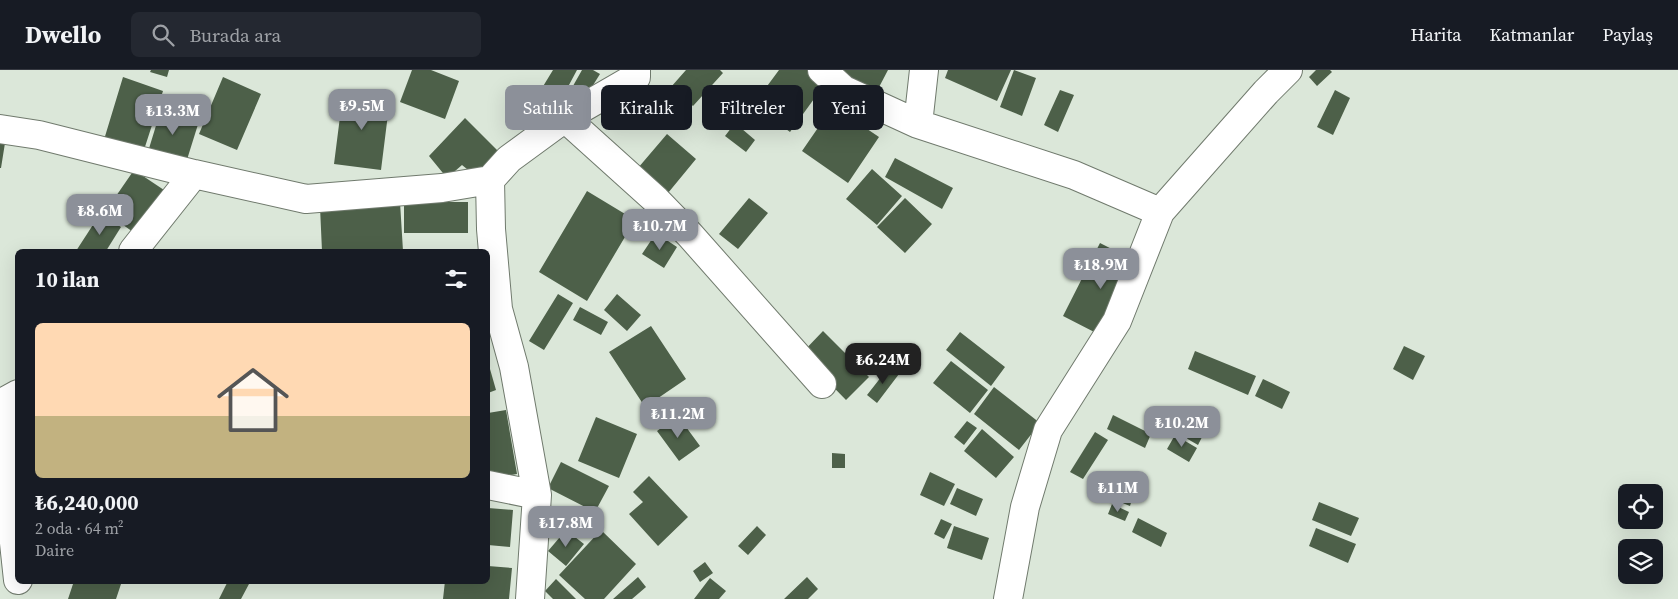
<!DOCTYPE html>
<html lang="tr">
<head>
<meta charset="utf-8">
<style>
	body { margin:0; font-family:"Source Serif 4",serif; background:#242831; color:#f1f3f6; height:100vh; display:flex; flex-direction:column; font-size:19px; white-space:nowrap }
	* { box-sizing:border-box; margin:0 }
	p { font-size:16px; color:#9ea1a6 }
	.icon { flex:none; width:28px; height:28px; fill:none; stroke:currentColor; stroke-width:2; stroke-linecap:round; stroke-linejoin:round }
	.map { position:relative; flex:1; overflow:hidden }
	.sheet { position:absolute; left:15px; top:179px; width:475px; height:335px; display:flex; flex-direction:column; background:#171b24; border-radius:8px; box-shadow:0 5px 20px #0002 }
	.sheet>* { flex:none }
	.guide { position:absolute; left:505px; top:15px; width:475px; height:45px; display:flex; gap:10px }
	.controls { position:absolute; left:1618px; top:414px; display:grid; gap:10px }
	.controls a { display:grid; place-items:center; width:45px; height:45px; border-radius:8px; background:#171b24; box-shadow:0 5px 20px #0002; font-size:25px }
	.price { position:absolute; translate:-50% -42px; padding:0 11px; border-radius:10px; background:#8c9099; color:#fff; font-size:16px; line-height:32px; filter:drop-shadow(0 1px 2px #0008) }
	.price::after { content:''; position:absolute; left:50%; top:30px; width:15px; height:11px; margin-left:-8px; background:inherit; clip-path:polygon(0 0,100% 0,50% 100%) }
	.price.active { background:#222; color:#fff }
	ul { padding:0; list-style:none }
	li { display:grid; align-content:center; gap:10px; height:265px; padding:0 20px }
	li+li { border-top:1px solid #363941 }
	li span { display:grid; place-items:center; height:155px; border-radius:8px; color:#555 }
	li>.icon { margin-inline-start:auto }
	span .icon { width:90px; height:90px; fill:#fffc; stroke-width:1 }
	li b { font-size:21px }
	h2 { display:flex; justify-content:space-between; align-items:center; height:60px; padding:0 20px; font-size:21px }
	.pill { padding:0 18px; border-radius:8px; background:#171b24; box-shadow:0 5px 20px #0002; font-size:18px; line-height:45px }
	.pill.active { background:#8c9099; color:#fff }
	header { display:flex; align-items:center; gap:30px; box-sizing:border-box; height:70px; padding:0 25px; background:#171b24; border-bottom:1px solid #363941 }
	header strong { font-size:24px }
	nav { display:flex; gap:28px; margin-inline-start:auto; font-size:18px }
	.search { width:350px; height:45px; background:#242831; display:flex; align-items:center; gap:12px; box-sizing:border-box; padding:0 18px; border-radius:8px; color:#9ea1a6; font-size:19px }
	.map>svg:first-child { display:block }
</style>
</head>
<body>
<header>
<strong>Dwello</strong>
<div class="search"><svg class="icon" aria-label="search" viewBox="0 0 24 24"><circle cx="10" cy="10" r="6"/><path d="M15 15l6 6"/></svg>Burada ara</div>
<nav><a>Harita</a><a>Katmanlar</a><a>Paylaş</a></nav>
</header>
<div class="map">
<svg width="1678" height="529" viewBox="0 0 1678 529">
	<rect width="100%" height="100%" fill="#dbe7d9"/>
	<path fill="#4d6049" d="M151 0H169L167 7 150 2Z
		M412 0H431L459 11 445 49 400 32Z
		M553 0H577L562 28 542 18Z
		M582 0H593L600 4 585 28 569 23Z
		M686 0H720L723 3 693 36 671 17Z
		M779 0H812L827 11 790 62 753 35Z
		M836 0H888L877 21Z
		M948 0H1011L997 31 945 8Z
		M1014 0 1036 8 1022 46 1000 37Z
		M1316 0H1330L1332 2 1317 16 1309 7Z
		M123 7 163 21 143 83 103 73Z
		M223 7 261 24 237 80 199 64Z
		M1060 20 1074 25 1058 62 1044 55Z
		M1335 20 1350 28 1333 65 1317 57Z
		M343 23 390 28 381 100 334 94Z
		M162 36 200 48 185 96 147 85Z
		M833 36 879 67 848 113 802 81Z
		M465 48 503 86 478 108 462 95 447 108 429 86Z
		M735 53 755 70 746 82 725 66Z
		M667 64 696 89 668 123 638 98Z
		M0 73H5L1 98H0Z
		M895 88 953 118 942 139 885 107Z
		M872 99 902 126 877 155 846 129Z
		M134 100 170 124 140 167 105 142Z
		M587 121 635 150 587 231 539 202Z
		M749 128 768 143 738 179 719 164Z
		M905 128 932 154 905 183 877 157Z
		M400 132 403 181H322L320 137Z
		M404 132H468V163H404Z
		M100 144 121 157 106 181H76Z
		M656 163 677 177 664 198 642 184Z
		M1100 173 1139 193 1102 266 1063 246Z
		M558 224 573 233 544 280 529 271Z
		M617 224 641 245 627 261 604 240Z
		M580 237 608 252 601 265 573 250Z
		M651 256 686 309 645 337 609 282Z
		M823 261 869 307 846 330 801 284Z
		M960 262 1005 297 991 316 946 280Z
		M1404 276 1425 286 1413 310 1393 299Z
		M1195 281 1256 306 1248 325 1188 299Z
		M951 291 988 320 970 343 933 313Z
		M488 292 496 320 488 323Z
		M889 297 899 304 877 333 867 325Z
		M1263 309 1290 322 1282 339 1255 326Z
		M994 317 1040 353 1019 380 974 344Z
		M506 340 517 404 491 408 488 394V343Z
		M1113 345 1151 364 1145 378 1107 359Z
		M678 346 700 376 679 391 657 361Z
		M596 347 637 364 619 408 578 391Z
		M967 351 977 358 964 375 954 367Z
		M1185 353 1204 363 1198 375 1179 364Z
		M982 359 1014 387 996 408 964 381Z
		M1095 362 1108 370 1083 409 1070 402Z
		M1175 365 1197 378 1189 392 1167 379Z
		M832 383 845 384V398H832Z
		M561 392 609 416 595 442 548 418Z
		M930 402 955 414 944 436 920 425Z
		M649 406 688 447 658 476 629 444 643 432 633 422Z
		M1110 414 1134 423 1130 436 1105 426Z
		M957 418 983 429 976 446 950 434Z
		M1319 432 1359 448 1351 466 1312 450Z
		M1112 434 1129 442 1125 451 1108 444Z
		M488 438 513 440 510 477 488 475Z
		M1138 448 1167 463 1161 477 1132 462Z
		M941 449 952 454 944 469 934 464Z
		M757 456 766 465 748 485 738 476Z
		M954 456 989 468 982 490 947 478Z
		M1316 458 1356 474 1348 493 1309 476Z
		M566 460 584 474 566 496 548 481Z
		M601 460 636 494 604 529H585L559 505Z
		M705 492 713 503 700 512 693 501Z
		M488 496 512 498 509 529H443L445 511H488Z
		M638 507 646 517 632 529H613Z
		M807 507 818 519 808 529H784Z
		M710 508 726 521 719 529H694Z
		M556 509 576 529H553L545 521Z
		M74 511H114L121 514 116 529H68Z
		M228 511H244L249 514 241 529H219Z"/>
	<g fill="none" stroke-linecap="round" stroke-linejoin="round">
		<defs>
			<path id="minor" d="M822 0 844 20 918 54 1074 105 1160 142
				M565 48 656 130 690 165 822 314
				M918 54 924 0
				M0 59 39 65 194 104 306 129 442 118 490 110
				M133 181 194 104
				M18 324 7 330 3 370 18 510
				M488 415 537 425
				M530 529 537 425 514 297 498 239 491 159 490 110 509 89 565 48 636 7V0
				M1008 529 1025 437 1048 360 1117 251 1160 142 1266 22 1288 0"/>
		</defs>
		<use href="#minor" stroke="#707a6d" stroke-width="30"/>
		<use href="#minor" stroke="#fff" stroke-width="28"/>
	</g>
</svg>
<div class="controls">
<a><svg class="icon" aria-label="locate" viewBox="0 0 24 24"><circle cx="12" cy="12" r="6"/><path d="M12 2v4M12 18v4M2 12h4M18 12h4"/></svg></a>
<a><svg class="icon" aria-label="layers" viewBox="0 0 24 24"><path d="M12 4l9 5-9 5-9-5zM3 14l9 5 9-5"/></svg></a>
</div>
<b class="price" style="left:362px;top:61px">₺9.5M</b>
<b class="price" style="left:173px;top:66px">₺13.3M</b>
<b class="price" style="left:100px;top:166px">₺8.6M</b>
<b class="price" style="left:660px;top:181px">₺10.7M</b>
<b class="price" style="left:1101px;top:220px">₺18.9M</b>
<b class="price active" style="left:883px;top:315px">₺6.24M</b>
<b class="price" style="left:678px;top:369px">₺11.2M</b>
<b class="price" style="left:1182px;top:378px">₺10.2M</b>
<b class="price" style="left:1118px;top:443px">₺11M</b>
<b class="price" style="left:566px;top:478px">₺17.8M</b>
<div class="guide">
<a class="pill active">Satılık</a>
<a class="pill">Kiralık</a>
<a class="pill">Filtreler</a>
<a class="pill">Yeni</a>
</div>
<section class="sheet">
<h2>10 ilan<svg class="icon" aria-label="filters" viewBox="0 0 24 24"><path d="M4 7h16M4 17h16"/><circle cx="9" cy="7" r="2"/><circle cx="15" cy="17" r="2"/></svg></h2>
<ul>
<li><span style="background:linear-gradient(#ffd9b3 60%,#c2b280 0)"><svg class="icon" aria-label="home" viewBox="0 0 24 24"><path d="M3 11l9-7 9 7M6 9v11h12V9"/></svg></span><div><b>₺6,240,000</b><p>2 oda · 64 m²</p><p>Daire</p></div></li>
</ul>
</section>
</div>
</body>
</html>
